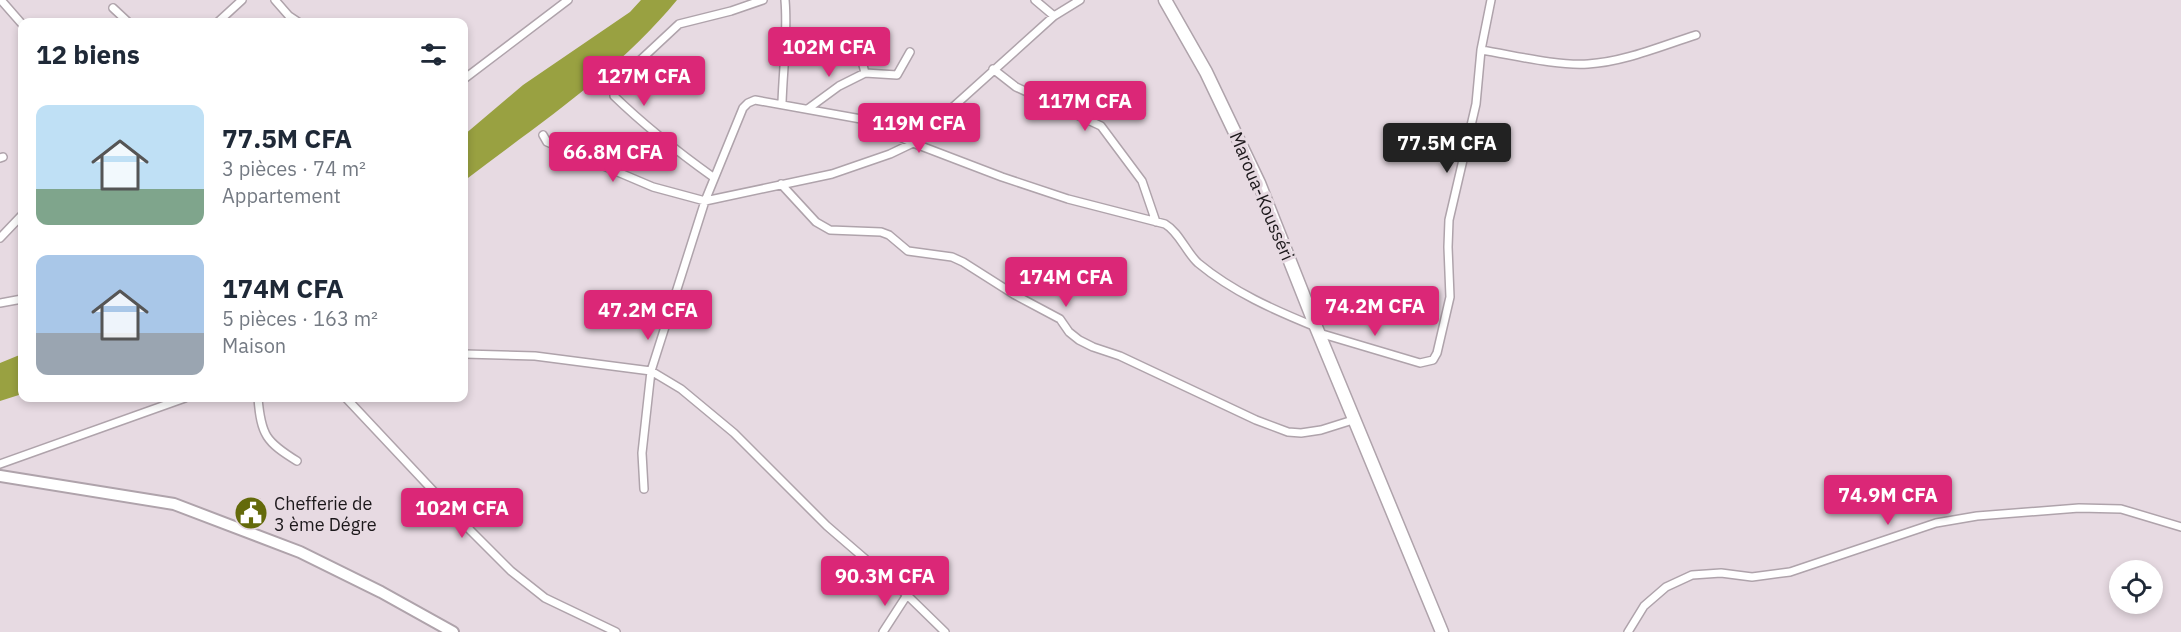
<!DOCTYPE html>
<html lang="fr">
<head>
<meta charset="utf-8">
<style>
	body { margin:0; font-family:"IBM Plex Sans",sans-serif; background:#f6f6f7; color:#1f2937; height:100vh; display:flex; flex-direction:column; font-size:22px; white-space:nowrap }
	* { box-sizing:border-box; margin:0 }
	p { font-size:20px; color:#747a83 }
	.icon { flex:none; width:33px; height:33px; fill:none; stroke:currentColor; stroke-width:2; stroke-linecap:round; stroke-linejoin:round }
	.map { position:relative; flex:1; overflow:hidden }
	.panel { position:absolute; left:18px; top:18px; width:450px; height:384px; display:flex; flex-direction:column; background:#fff; border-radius:12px; box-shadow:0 3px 9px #0003 }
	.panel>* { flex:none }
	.tools { position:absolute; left:2109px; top:560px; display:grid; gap:12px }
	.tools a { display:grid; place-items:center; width:54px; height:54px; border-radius:50%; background:#fff; box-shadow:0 3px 9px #0003; font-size:30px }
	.price { position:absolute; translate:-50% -51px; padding:0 14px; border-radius:6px; background:#db2777; color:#fff; font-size:20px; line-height:39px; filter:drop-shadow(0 2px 3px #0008) }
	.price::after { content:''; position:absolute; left:50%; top:36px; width:18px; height:14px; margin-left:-9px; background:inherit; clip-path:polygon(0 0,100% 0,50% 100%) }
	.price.active { background:#222; color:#fff }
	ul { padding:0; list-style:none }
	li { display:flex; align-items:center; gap:18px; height:150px; padding:0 18px }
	li span { display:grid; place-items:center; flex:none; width:168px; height:120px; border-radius:12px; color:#555 }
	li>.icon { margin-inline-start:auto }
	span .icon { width:72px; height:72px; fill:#fffc; stroke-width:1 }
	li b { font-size:26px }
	h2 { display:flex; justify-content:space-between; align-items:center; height:72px; padding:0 18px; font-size:26px }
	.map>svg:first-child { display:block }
</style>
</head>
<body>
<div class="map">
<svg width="2181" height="632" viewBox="0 0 2181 632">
	<rect width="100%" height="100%" fill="#e7dae2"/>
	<path fill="#99a141" d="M641 0H677C618 72 537 125 464 181V135L523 85 630 12Z
		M22 354V394L0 401V363Z"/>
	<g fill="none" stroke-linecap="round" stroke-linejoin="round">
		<defs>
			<path id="street" d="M1 0 22 24
				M275 0 289 16 298 22
				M1035 0 1054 16
				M113 8 128 22
				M218 22 242 0
				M786 37 854 45 859 49 865 73
				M1481 50C1513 55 1556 66 1588 64 1624 62 1661 46 1696 35
				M993 69 1016 87 1101 126 1142 181 1156 222
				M464 79 568 0
				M782 103C783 69 788 34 785 0
				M809 108 839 86 865 73 897 75 910 52
				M543 135 547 142 653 187 705 201 832 174 890 154 913 143 1054 16 1080 0
				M0 158 3 157
				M713 177C678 152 645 126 614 96V89L620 79 679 24 731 11 763 0
				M781 184 816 222 830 230 881 232 889 235 908 251 952 257 963 262 1015 295 1060 319 1069 332 1079 340 1093 347 1120 356 1256 420 1288 432 1301 433 1321 430 1356 419
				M0 238 22 215
				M0 303 22 299
				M1319 333 1420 363 1433 360 1437 353 1450 297 1448 247 1449 220 1476 104 1481 50 1491 0
				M464 354 535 356 651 371 681 389 734 433 827 526 907 595 945 632
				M258 398C261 435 266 442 297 461
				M346 398 471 531 511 571 545 598 616 632
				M0 464 185 398
				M644 489 642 453 651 371 705 201 743 108 748 103 755 100 861 119 913 143 1002 177 1068 199 1165 224C1179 232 1186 252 1198 263 1233 292 1274 310 1316 327
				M883 632 907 595
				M1628 632 1644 606 1666 587 1692 575 1721 573 1752 577 1790 572 1936 523 1977 516 2079 508 2121 509 2181 527"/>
			<path id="primary" d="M0 476 174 504 300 552 381 592 453 632"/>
			<path id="highway" d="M1165 0 1206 72 1259 183 1316 327 1442 632"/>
		</defs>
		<use href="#street" stroke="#afa3ab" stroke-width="10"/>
		<use href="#primary" stroke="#afa3ab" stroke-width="14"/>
		<use href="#highway" stroke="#afa3ab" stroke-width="15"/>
		<use href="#street" stroke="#fff" stroke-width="7"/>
		<use href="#primary" stroke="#fff" stroke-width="10"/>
		<use href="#highway" stroke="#fff" stroke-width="12"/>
	</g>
	<defs>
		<symbol id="civic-disc" viewBox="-11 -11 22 22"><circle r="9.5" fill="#646a0b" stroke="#e7dae2"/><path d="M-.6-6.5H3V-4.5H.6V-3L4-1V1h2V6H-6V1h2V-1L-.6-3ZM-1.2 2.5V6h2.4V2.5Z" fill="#fff"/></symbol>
	</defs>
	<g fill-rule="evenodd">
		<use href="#civic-disc" x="232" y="494" width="38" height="38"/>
	</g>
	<g text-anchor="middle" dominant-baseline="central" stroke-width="6" stroke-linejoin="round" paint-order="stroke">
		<g font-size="18" fill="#1c181b" stroke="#e7dae2">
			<text transform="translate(1262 196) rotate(67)">Maroua-Kousséri</text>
		</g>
		<g font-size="18" fill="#1c181b" stroke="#e7dae2" text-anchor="start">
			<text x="274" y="503">Chefferie de<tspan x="274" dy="21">3 ème Dégre</tspan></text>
		</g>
	</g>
</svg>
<div class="tools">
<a><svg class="icon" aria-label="locate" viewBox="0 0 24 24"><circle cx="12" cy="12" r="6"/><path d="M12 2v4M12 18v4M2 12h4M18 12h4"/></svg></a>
</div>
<b class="price" style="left:829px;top:78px">102M CFA</b>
<b class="price" style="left:644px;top:107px">127M CFA</b>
<b class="price" style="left:1085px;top:132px">117M CFA</b>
<b class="price" style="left:919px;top:154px">119M CFA</b>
<b class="price active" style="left:1447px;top:174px">77.5M CFA</b>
<b class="price" style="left:613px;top:183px">66.8M CFA</b>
<b class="price" style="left:1066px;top:308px">174M CFA</b>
<b class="price" style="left:1375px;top:337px">74.2M CFA</b>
<b class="price" style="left:648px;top:341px">47.2M CFA</b>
<b class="price" style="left:1888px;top:526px">74.9M CFA</b>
<b class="price" style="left:462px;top:539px">102M CFA</b>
<b class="price" style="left:885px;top:607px">90.3M CFA</b>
<section class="panel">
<h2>12 biens<svg class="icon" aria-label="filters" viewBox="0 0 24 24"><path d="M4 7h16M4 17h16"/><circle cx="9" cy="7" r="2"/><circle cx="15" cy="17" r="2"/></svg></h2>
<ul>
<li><span style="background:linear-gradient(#bfe0f5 70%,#7fa58c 0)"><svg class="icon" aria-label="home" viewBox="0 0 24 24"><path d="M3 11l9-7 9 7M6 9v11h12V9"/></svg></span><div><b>77.5M CFA</b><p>3 pièces · 74 m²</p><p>Appartement</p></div></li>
<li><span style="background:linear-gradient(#a9c7e8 65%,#9aa5b1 0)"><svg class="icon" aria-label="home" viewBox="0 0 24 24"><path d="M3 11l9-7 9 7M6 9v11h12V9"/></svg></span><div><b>174M CFA</b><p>5 pièces · 163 m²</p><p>Maison</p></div></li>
</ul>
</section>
</div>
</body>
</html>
